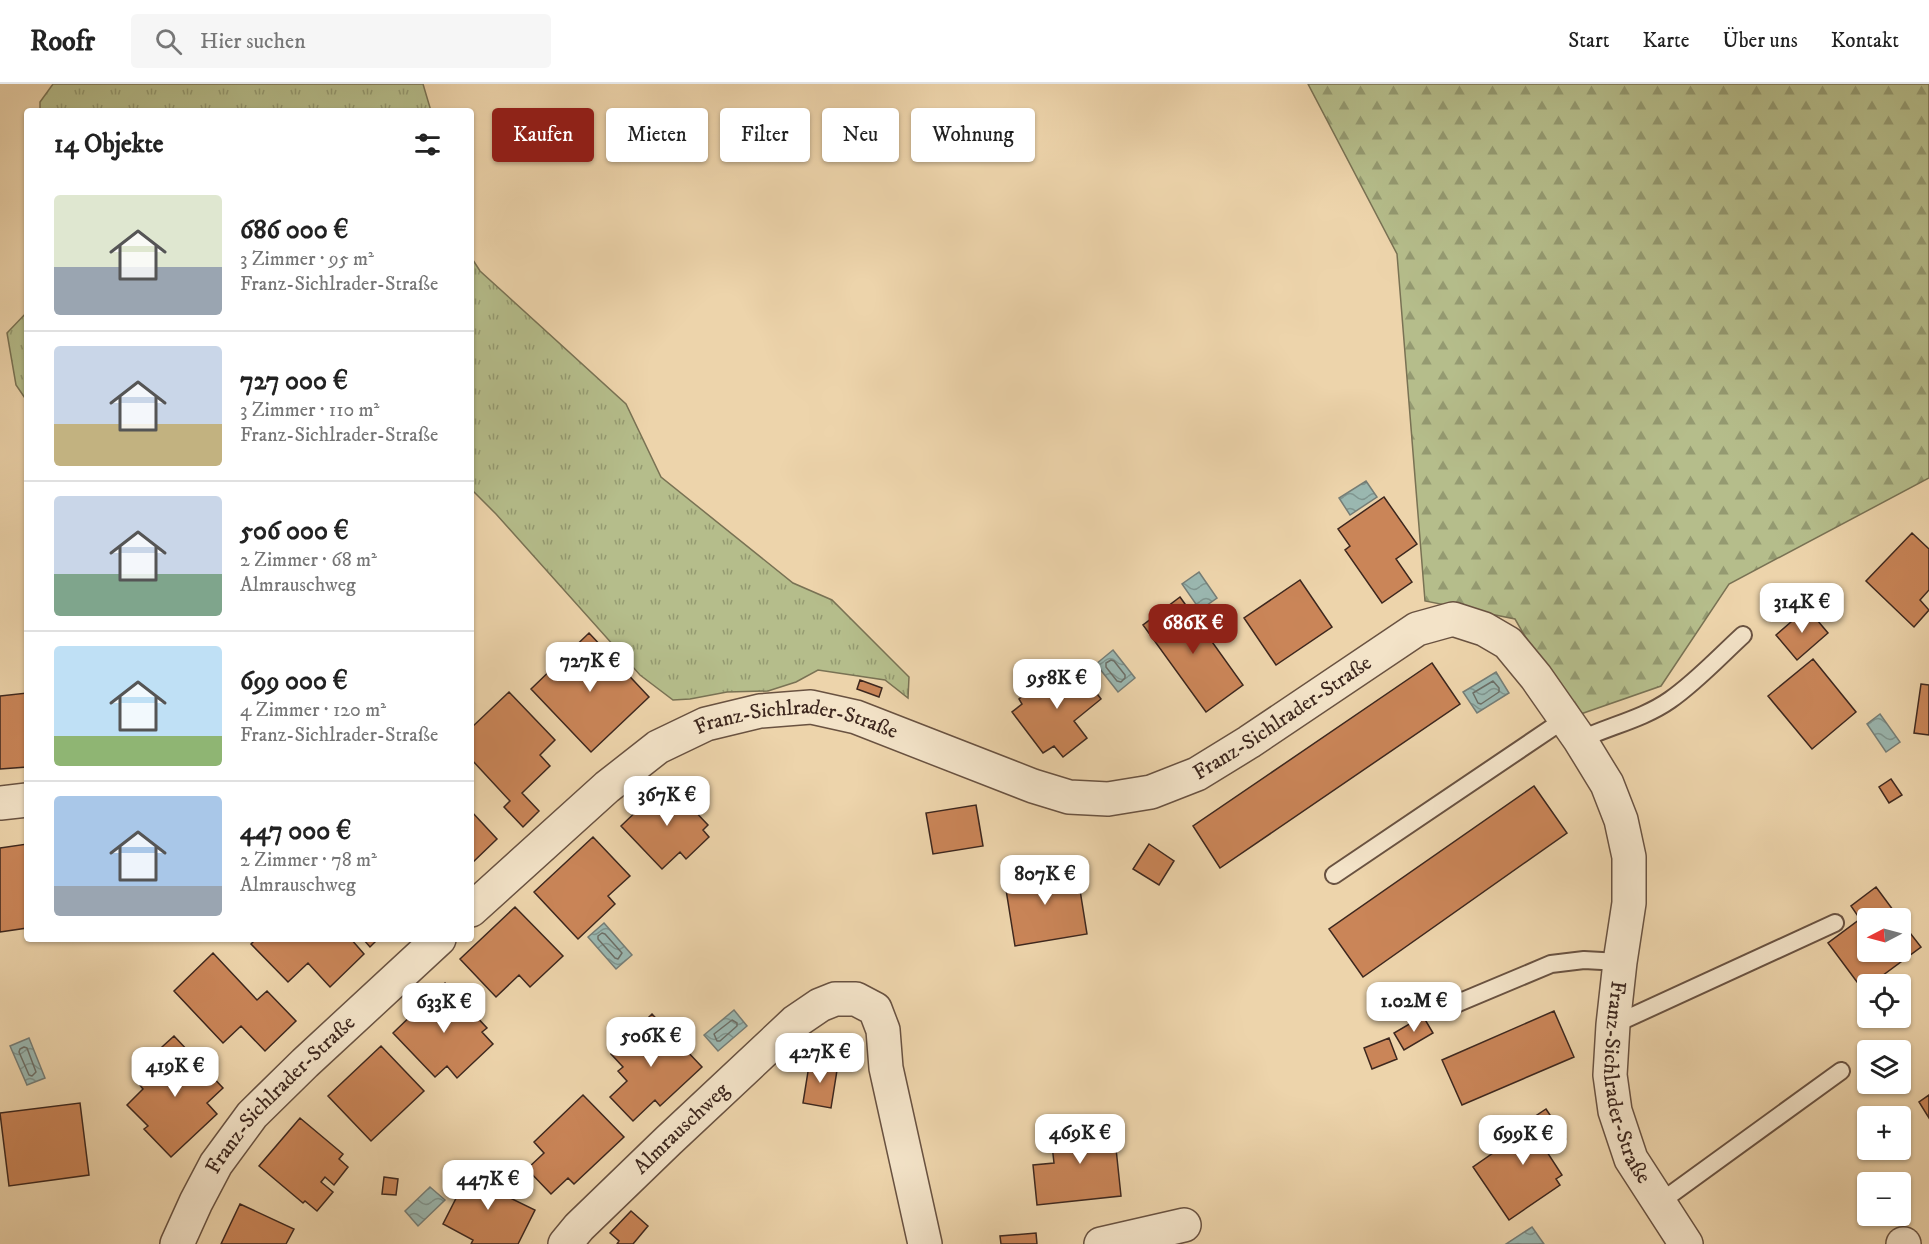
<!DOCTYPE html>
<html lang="de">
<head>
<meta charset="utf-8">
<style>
	body { margin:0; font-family:"IM FELL DW Pica",serif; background:#f6f6f6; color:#222; height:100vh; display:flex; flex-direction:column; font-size:22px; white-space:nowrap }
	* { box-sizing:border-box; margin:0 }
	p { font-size:20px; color:#767676 }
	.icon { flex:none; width:33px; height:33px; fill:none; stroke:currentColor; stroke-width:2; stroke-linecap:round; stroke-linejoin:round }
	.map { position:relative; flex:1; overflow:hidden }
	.side { position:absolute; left:24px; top:24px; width:450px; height:834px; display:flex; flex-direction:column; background:#fff; border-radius:6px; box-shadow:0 2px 4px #0004 }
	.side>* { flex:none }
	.banner { position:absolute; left:492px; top:24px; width:570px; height:54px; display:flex; gap:12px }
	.needle { width:39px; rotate:264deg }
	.fabs { position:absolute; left:1857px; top:824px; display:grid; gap:12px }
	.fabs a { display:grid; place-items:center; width:54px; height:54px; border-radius:6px; background:#fff; box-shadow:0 2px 4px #0004; font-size:30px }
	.price { position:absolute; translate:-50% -51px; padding:0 14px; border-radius:12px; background:#fff; color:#222; font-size:20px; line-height:39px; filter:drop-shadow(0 2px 3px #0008) }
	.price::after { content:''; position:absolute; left:50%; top:36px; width:18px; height:14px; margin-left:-9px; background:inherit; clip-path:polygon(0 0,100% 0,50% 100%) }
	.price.active { background:#8f2418; color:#fff }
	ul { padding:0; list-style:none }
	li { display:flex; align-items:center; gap:18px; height:150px; padding:0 30px }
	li+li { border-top:2px solid #e0e0e0 }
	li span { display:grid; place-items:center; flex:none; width:168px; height:120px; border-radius:6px; color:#555 }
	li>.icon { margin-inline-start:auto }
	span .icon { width:72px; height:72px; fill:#fffc; stroke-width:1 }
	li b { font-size:26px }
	h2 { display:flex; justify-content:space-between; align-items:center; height:72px; padding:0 30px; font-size:26px }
	.pill { padding:0 21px; border-radius:6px; background:#fff; box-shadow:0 2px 4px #0004; font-size:21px; line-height:54px }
	.pill.active { background:#8f2418; color:#fff }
	header { display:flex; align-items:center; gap:36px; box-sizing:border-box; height:84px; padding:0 30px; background:#fff; border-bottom:2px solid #e0e0e0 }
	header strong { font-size:28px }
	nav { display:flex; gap:33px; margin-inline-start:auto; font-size:21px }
	.search { width:420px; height:54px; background:#f6f6f6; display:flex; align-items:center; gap:15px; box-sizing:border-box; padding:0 21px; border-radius:6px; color:#767676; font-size:22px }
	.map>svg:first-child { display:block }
</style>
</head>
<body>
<header>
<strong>Roofr</strong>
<div class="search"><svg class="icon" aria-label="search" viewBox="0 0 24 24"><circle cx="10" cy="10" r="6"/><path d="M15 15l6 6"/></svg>Hier suchen</div>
<nav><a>Start</a><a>Karte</a><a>Über uns</a><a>Kontakt</a></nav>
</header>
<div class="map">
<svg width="1929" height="1160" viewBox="0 0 1929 1160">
	<defs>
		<pattern id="grass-tufts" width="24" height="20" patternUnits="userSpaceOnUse" patternTransform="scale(1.5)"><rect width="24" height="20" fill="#b5bd8b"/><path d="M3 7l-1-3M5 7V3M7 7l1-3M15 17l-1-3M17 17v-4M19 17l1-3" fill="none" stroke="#949a71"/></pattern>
		<pattern id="forest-firs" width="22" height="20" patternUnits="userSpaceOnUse" patternTransform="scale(1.5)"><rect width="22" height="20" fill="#b5bd8b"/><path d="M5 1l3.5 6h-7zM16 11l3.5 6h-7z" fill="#949a71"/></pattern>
		<pattern id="water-waves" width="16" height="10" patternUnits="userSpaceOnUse" patternTransform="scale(1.5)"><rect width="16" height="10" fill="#9ab7b0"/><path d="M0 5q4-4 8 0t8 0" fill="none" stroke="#7f958f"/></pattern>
	</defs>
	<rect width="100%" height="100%" fill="#edd4ab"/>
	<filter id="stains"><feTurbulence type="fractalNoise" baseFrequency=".00333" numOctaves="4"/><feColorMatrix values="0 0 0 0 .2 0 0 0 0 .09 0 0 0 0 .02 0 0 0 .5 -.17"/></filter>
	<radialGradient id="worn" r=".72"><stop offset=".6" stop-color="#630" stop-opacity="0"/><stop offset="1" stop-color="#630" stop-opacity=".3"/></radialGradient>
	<path fill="url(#grass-tufts)" stroke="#797254" stroke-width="1.5" d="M53 0H423L431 27H40V18Z
		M471 173 480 187 626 320 661 393 793 499 832 516 909 593 908 614 885 596 818 586 796 598 768 607 727 608 690 615 673 616 640 591 496 430 471 405Z
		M27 228V317L16 301 7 249Z"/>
	<path fill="url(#forest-firs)" stroke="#797254" stroke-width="1.5" d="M1308 0H1929V394L1729 500 1661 602 1572 633 1515 535 1425 517 1397 170Z"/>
	<path fill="url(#water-waves)" stroke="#757d76" stroke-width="1.5" d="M1366 397 1377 413 1350 431 1339 414Z
		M1199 488 1217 514 1200 526 1182 500Z
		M1113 566 1135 594 1118 608 1096 580Z
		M1496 588 1509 609 1477 629 1463 608Z
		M1880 630 1900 658 1886 668 1867 640Z
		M604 839 632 871 616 885 588 853Z
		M734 926 747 942 718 967 704 951Z
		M29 954 45 994 27 1001 10 962Z
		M430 1103 445 1116 418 1142 405 1127Z
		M1532 1143 1544 1160H1506Z"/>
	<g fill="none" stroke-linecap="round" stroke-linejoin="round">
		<path stroke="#6c6f67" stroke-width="1.5" d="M1111 576 1114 577 1125 591V594L1121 598 1117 597 1106 583V579Z
			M1493 597 1499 604V608L1481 620 1478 619 1473 609Z
			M602 849 605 850 622 869 618 875 615 874 598 855V852Z
			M732 936 737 939V942L720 957H717L714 950Z
			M24 963 27 964 36 988 32 992 29 991 19 968 20 965Z"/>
	</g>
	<path fill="#ca8558" stroke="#3d271e" stroke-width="1.5" d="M1384 413 1417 460 1396 475 1412 498 1382 519 1345 466 1350 462 1338 445Z
		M1912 449 1929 465V506L1920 516 1929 526 1914 543 1866 497Z
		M1300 496 1332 543 1276 581 1244 534Z
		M1180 513 1243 601 1206 628 1143 541Z
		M1807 524 1828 549 1797 576 1776 551Z
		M589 549 649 613 591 668 531 605Z
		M1813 575 1856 628 1812 665 1768 612Z
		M1073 578 1101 615 1074 637 1087 654 1063 673 1054 662 1043 669 1012 628 1022 620 1019 615 1043 596 1045 599Z
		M1432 579 1460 620 1220 784 1193 742Z
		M860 596 882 604 879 613 857 605Z
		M1921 600 1929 601V651L1914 649Z
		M509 608 555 656 540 671 550 682 522 709 539 727 523 743 504 723 510 717 471 675V644Z
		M27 609V683L0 685V612Z
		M1891 695 1902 711 1889 719 1879 703Z
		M667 698 708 741 703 746 709 753 686 775 680 768 662 785 621 742Z
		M1534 702 1567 749 1363 893 1329 845Z
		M976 721 983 762 933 770 926 729Z
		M471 727 497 755 471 780Z
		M593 753 630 792 608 812 615 820 578 855 534 808Z
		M27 760V844L0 848V764Z
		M1149 760 1174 777 1159 801 1133 785Z
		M1076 781 1087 850 1015 862 1004 793Z
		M1876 803 1899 834H1868V867H1900V836L1921 863 1871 900H1868V903L1863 906 1828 859 1860 835 1851 822Z
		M515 823 563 872 530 903 519 891 496 913 460 875Z
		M256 855H351L364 870 330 903 308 879 288 898 251 860Z
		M363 855H378L370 863Z
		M213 869 257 916 267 907 296 937 265 967 241 942 223 959 174 907Z
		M445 899 487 944 482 948 493 960 457 994 447 982 435 993 393 949Z
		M1554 927 1574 973 1462 1021 1442 976Z
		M652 930 702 983 660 1022 655 1016 633 1037 610 1013 627 997 618 987 623 983 611 970Z
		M1423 932 1433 949 1404 966 1394 949Z
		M174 952 223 1004 207 1019 217 1030 171 1073 144 1045 148 1042 127 1021 143 1005 139 1000 159 981 151 973Z
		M1389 954 1397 975 1372 985 1364 964Z
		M381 962 424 1007 371 1057 328 1012Z
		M810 975 838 980 831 1024 803 1019Z
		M583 1011 624 1053 574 1100 568 1094 551 1110 527 1085 544 1069 534 1058Z
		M1929 1011V1034L1919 1018Z
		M80 1019 89 1091 9 1102 0 1029Z
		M1546 1025 1566 1055 1547 1068 1562 1091 1556 1095 1560 1101 1509 1136 1473 1083 1516 1053 1513 1047Z
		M300 1034 343 1070 339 1075 348 1083 334 1101 325 1093 321 1098 333 1108 317 1127 305 1117 303 1119 259 1082Z
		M1113 1036 1121 1112 1037 1121 1033 1081 1054 1079 1050 1043Z
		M473 1081 514 1102 508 1113 535 1126 518 1160H471L473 1156 443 1140Z
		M384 1093 398 1095 396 1111 382 1110Z
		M240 1120 294 1145 286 1160H221Z
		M631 1127 648 1142 633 1160H617L619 1157 610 1149Z
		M1036 1149 1037 1160H1001L1000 1152Z"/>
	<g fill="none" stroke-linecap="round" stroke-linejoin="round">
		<defs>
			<path id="service" d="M1580 656C1609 642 1643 635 1670 616 1696 598 1719 573 1743 551
				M1334 791 1565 635
				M1439 927 1551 880 1584 876 1620 878
				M1613 941 1835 839
				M1659 1119 1841 987"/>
			<g id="minor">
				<path d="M0 719 27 716"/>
				<path id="s1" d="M471 826 607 703 658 663 706 640 760 627 811 623 856 633 1033 702 1069 713 1108 715 1151 708 1197 690 1249 658 1417 545 1453 535 1484 545 1508 559 1536 593 1580 656 1607 700 1621 736 1629 773V819L1620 878 1613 941 1610 991 1615 1027 1631 1075 1686 1160"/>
				<path id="s2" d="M177 1160 196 1118 216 1080 252 1031 305 979 439 855"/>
				<path id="s3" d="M565 1160 579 1143 668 1057 795 938 820 921 835 915H856L875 925 883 946 886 984 925 1160"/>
				<path d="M1101 1160 1184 1141"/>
				<path d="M1903 1160H1904"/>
			</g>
		</defs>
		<use href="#service" stroke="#695241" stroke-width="20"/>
		<use href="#minor" stroke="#695241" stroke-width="36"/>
		<use href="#service" stroke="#f3e3c8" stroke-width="16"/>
		<use href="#minor" stroke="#f3e3c8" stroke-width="33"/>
	</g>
	<g text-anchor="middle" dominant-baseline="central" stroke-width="5" stroke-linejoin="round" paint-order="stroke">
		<g font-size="21" fill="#3d271e" stroke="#f3e3c8">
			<text stroke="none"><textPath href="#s1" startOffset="916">Franz-Sichlrader-Straße</textPath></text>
			<text stroke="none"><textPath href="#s1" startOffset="394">Franz-Sichlrader-Straße</textPath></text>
			<text stroke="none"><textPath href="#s1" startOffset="1653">Franz-Sichlrader-Straße</textPath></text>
			<text stroke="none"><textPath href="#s2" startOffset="184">Franz-Sichlrader-Straße</textPath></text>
			<text stroke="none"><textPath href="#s3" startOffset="164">Almrauschweg</textPath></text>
		</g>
	</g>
	<rect width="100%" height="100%" filter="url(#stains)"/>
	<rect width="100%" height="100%" fill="url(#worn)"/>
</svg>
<div class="fabs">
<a><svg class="needle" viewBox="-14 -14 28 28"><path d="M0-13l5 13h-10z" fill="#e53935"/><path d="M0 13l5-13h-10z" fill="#767676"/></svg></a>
<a><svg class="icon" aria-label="locate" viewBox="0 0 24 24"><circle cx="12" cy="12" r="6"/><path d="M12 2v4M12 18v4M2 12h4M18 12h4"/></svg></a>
<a><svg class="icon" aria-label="layers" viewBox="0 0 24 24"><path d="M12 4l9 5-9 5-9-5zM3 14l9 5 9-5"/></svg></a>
<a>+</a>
<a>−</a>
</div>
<b class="price" style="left:1802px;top:550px">314K €</b>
<b class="price active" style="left:1193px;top:571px">686K €</b>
<b class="price" style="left:590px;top:609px">727K €</b>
<b class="price" style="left:1057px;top:626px">958K €</b>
<b class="price" style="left:667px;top:743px">367K €</b>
<b class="price" style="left:1045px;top:822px">807K €</b>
<b class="price" style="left:1414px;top:949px">1.02M €</b>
<b class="price" style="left:444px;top:950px">633K €</b>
<b class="price" style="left:651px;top:984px">506K €</b>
<b class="price" style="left:820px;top:1000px">427K €</b>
<b class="price" style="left:175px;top:1014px">419K €</b>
<b class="price" style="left:1080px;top:1081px">469K €</b>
<b class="price" style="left:1523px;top:1082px">699K €</b>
<b class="price" style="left:488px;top:1127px">447K €</b>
<div class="banner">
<a class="pill active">Kaufen</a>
<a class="pill">Mieten</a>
<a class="pill">Filter</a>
<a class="pill">Neu</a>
<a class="pill">Wohnung</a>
</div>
<section class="side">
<h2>14 Objekte<svg class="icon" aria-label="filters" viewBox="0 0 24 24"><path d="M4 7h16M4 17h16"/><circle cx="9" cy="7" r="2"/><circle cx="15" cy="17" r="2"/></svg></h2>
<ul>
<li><span style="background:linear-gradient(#dfe7d0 60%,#9aa5b1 0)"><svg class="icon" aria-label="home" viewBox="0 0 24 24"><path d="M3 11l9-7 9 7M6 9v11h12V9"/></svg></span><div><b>686 000 €</b><p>3 Zimmer · 95 m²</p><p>Franz-Sichlrader-Straße</p></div></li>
<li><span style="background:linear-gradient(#c9d6e8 65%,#c2b280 0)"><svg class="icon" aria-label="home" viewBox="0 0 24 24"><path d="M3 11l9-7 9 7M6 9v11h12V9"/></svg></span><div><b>727 000 €</b><p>3 Zimmer · 110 m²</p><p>Franz-Sichlrader-Straße</p></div></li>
<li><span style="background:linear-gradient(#c9d6e8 65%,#7fa58c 0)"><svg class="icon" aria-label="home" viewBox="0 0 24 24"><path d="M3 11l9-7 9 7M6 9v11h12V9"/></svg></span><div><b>506 000 €</b><p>2 Zimmer · 68 m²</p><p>Almrauschweg</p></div></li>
<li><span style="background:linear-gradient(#bfe0f5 75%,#8fb573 0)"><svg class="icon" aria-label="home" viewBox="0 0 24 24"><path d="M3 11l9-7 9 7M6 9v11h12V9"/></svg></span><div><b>699 000 €</b><p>4 Zimmer · 120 m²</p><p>Franz-Sichlrader-Straße</p></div></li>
<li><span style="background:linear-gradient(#a9c7e8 75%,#9aa5b1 0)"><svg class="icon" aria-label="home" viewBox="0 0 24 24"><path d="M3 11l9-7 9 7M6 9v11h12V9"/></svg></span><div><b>447 000 €</b><p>2 Zimmer · 78 m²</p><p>Almrauschweg</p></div></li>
</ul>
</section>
</div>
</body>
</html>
